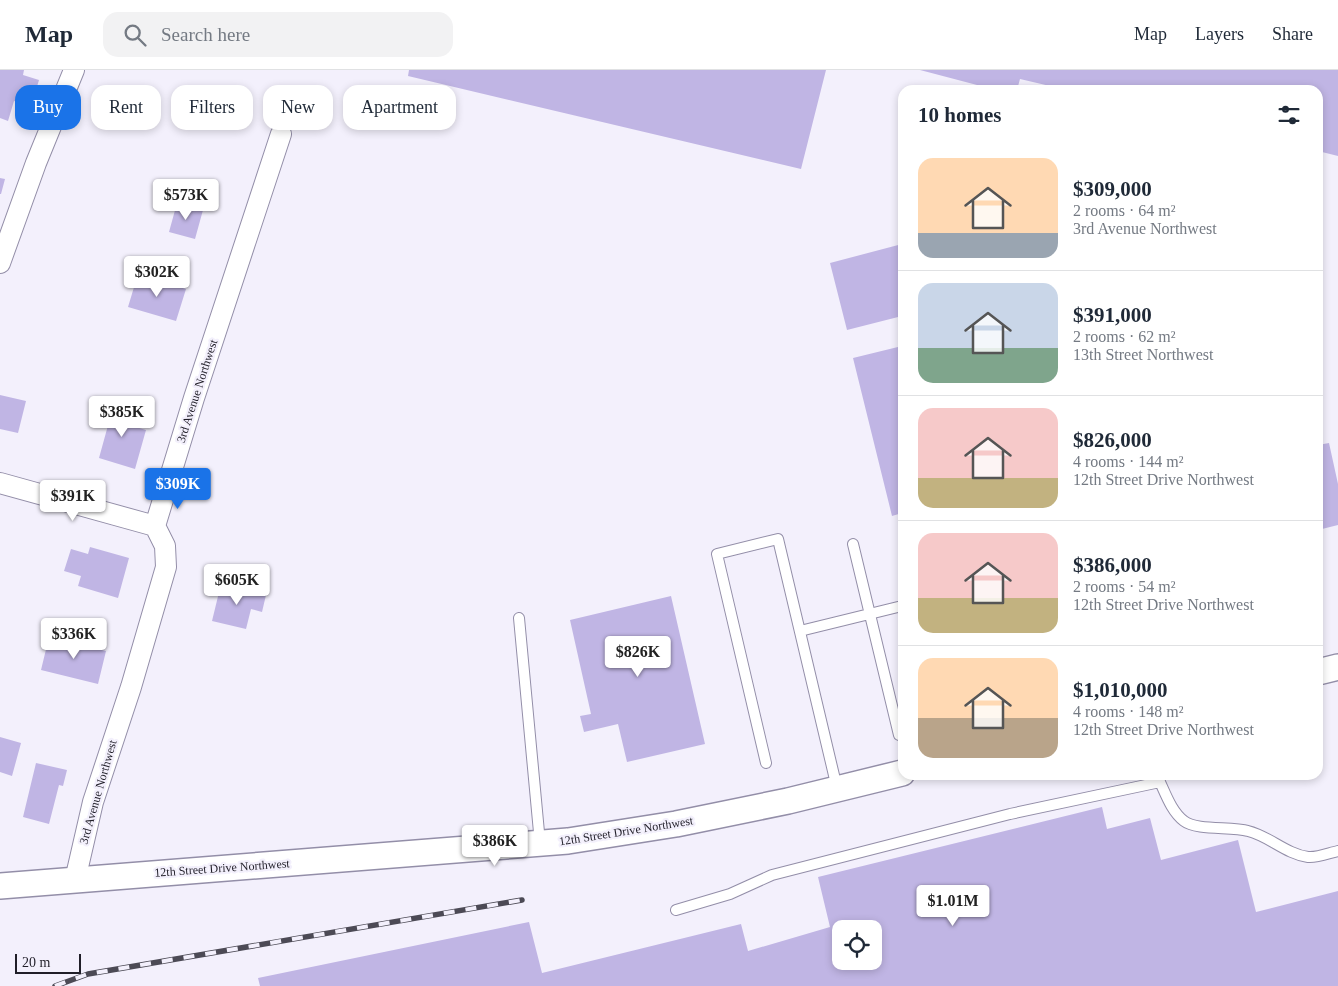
<!DOCTYPE html>
<html lang="en">
<head>
<meta charset="utf-8">
<style>
	body { margin:0; font-family:Georgia,serif; background:#f2f2f3; color:#1f2937; height:100vh; display:flex; flex-direction:column; font-size:19px; white-space:nowrap }
	* { box-sizing:border-box; margin:0 }
	p { font-size:16px; color:#747a83 }
	.icon { flex:none; width:28px; height:28px; fill:none; stroke:currentColor; stroke-width:2; stroke-linecap:round; stroke-linejoin:round }
	.map { position:relative; flex:1; overflow:hidden }
	.drawer { position:absolute; left:898px; top:15px; width:425px; height:695px; display:flex; flex-direction:column; background:#fff; border-radius:15px; box-shadow:0 2px 8px #0003 }
	.drawer>* { flex:none }
	.banner { position:absolute; left:15px; top:15px; width:475px; height:45px; display:flex; gap:10px }
	.fabs { position:absolute; left:832px; top:850px; display:grid; gap:10px }
	.fabs a { display:grid; place-items:center; width:50px; height:50px; border-radius:10px; background:#fff; box-shadow:0 2px 8px #0003; font-size:25px }
	.scale { position:absolute; left:15px; bottom:12px; width:66px; box-sizing:border-box; padding-left:5px; border:2px solid #201e28; border-top:0; font-size:14px; line-height:18px; white-space:nowrap; color:#201e28; -webkit-text-stroke:4px #f3f0fc; paint-order:stroke }
	.price { position:absolute; translate:-50% -42px; padding:0 11px; border-radius:5px; background:#fff; color:#222; font-size:16px; line-height:32px; filter:drop-shadow(0 1px 2px #0008) }
	.price::after { content:''; position:absolute; left:50%; top:30px; width:15px; height:11px; margin-left:-8px; background:inherit; clip-path:polygon(0 0,100% 0,50% 100%) }
	.price.selected { background:#1a73e8; color:#fff }
	ul { padding:0; list-style:none }
	li { display:flex; align-items:center; gap:15px; height:125px; padding:0 20px }
	li+li { border-top:1px solid #e0e1e3 }
	li span { display:grid; place-items:center; flex:none; width:140px; height:100px; border-radius:15px; color:#555 }
	li>.icon { margin-inline-start:auto }
	span .icon { width:60px; height:60px; fill:#fffc; stroke-width:1 }
	li b { font-size:21px }
	h2 { display:flex; justify-content:space-between; align-items:center; height:60px; padding:0 20px; font-size:21px }
	.pill { padding:0 18px; border-radius:15px; background:#fff; box-shadow:0 2px 8px #0003; font-size:18px; line-height:45px }
	.pill.selected { background:#1a73e8; color:#fff }
	header { display:flex; align-items:center; gap:30px; box-sizing:border-box; height:70px; padding:0 25px; background:#fff; border-bottom:1px solid #e0e1e3 }
	header strong { font-size:24px }
	nav { display:flex; gap:28px; margin-inline-start:auto; font-size:18px }
	.search { width:350px; height:45px; background:#f2f2f3; display:flex; align-items:center; gap:12px; box-sizing:border-box; padding:0 18px; border-radius:15px; color:#747a83; font-size:19px }
	.map>svg:first-child { display:block }
</style>
</head>
<body>
<header>
<strong>Map</strong>
<div class="search"><svg class="icon" aria-label="search" viewBox="0 0 24 24"><circle cx="10" cy="10" r="6"/><path d="M15 15l6 6"/></svg>Search here</div>
<nav><a>Map</a><a>Layers</a><a>Share</a></nav>
</header>
<div class="map">
<svg width="1338" height="916" viewBox="0 0 1338 916">
	<rect width="100%" height="100%" fill="#f3f0fc"/>
	<path fill="#c0b5e4" fill-rule="evenodd" d="M0 0H24L23 5 39 10 31 36 14 31 8 51 0 48Z
		M409 0H826L801 99 408 6Z
		M920 0H1338V86L1318 81V20H1067L1020 9 1017 20H996Z
		M0 108 5 109 1 124H0Z
		M177 133 203 140 195 169 169 162Z
		M902 174V246L847 260 830 193Z
		M138 204 186 219 176 251 128 237Z
		M902 276V443L892 446 853 288Z
		M0 325 26 331 18 363 0 359Z
		M115 330 131 334 126 354 146 360 135 399 99 388Z
		M1329 373 1338 414V455L1318 460V375Z
		M90 477 129 488 118 528 78 516 81 506 64 501 71 479 88 484Z
		M221 514 266 525 262 542 251 539 246 559 212 551Z
		M671 526 705 674 627 692 618 654 584 662 580 646 591 644 570 550Z
		M49 567 106 581 98 614 41 600Z
		M0 667 21 673 12 706 0 702Z
		M36 693 67 700 63 716 59 715 49 754 23 747Z
		M1102 737 1107 759 1150 748 1161 790 1238 770 1256 842 1338 821V916H260L258 908 529 852 542 903 741 854 748 881 830 857 818 807ZM841 859H874V891H841Z"/>
	<g fill="none" stroke-linecap="round" stroke-linejoin="round">
		<defs>
			<path id="service" d="M853 474 899 665
				M519 548 540 773
				M800 561 902 536
				M766 693 717 484 778 469 837 718
				M1160 712C1166 725 1172 742 1184 751 1197 761 1232 756 1248 761 1269 766 1286 784 1308 787 1317 788 1329 783 1338 781
				M676 840 730 824 772 805 1010 744 1160 712 1159 705"/>
			<path id="minor" d="M0 193 36 93 74 0
				M0 413 155 456
				M75 810 93 732 131 617 166 497 165 476 155 456 194 328 281 64"/>
			<path id="tertiary" d="M1318 602 1338 597
				M0 816 568 771 676 754 788 731 902 703"/>
		</defs>
		<use href="#service" stroke="#938ea8" stroke-width="12"/>
		<use href="#minor" stroke="#938ea8" stroke-width="22"/>
		<use href="#tertiary" stroke="#938ea8" stroke-width="28"/>
		<use href="#service" stroke="#fff" stroke-width="10"/>
		<use href="#minor" stroke="#fff" stroke-width="20"/>
		<use href="#tertiary" stroke="#fff" stroke-width="25"/>
		<defs>
			<path id="rail" d="M55 916 88 904 522 830"/>
		</defs>
		<use href="#rail" stroke="#4c4a55" stroke-width="5.5"/>
		<use href="#rail" stroke="#f3f0fc" stroke-width="4" stroke-dasharray="11" stroke-linecap="butt"/>
	</g>
	<g text-anchor="middle" dominant-baseline="central" stroke-width="4.5" stroke-linejoin="round" paint-order="stroke">
		<g font-size="12" fill="#201e28" stroke="#f3f0fc">
			<text transform="translate(197 321) rotate(-72)">3rd Avenue Northwest</text>
			<text transform="translate(98 722) rotate(-74)">3rd Avenue Northwest</text>
			<text transform="translate(626 761) rotate(-9)">12th Street Drive Northwest</text>
			<text transform="translate(222 798) rotate(-4)">12th Street Drive Northwest</text>
		</g>
	</g>
</svg>
<div class="fabs">
<a><svg class="icon" aria-label="locate" viewBox="0 0 24 24"><circle cx="12" cy="12" r="6"/><path d="M12 2v4M12 18v4M2 12h4M18 12h4"/></svg></a>
</div>
<div class="scale">20 m</div>
<b class="price" style="left:186px;top:151px">$573K</b>
<b class="price" style="left:157px;top:228px">$302K</b>
<b class="price" style="left:122px;top:368px">$385K</b>
<b class="price selected" style="left:178px;top:440px">$309K</b>
<b class="price" style="left:73px;top:452px">$391K</b>
<b class="price" style="left:237px;top:536px">$605K</b>
<b class="price" style="left:74px;top:590px">$336K</b>
<b class="price" style="left:638px;top:608px">$826K</b>
<b class="price" style="left:495px;top:797px">$386K</b>
<b class="price" style="left:953px;top:857px">$1.01M</b>
<div class="banner">
<a class="pill selected">Buy</a>
<a class="pill">Rent</a>
<a class="pill">Filters</a>
<a class="pill">New</a>
<a class="pill">Apartment</a>
</div>
<section class="drawer">
<h2>10 homes<svg class="icon" aria-label="filters" viewBox="0 0 24 24"><path d="M4 7h16M4 17h16"/><circle cx="9" cy="7" r="2"/><circle cx="15" cy="17" r="2"/></svg></h2>
<ul>
<li><span style="background:linear-gradient(#ffd9b3 75%,#9aa5b1 0)"><svg class="icon" aria-label="home" viewBox="0 0 24 24"><path d="M3 11l9-7 9 7M6 9v11h12V9"/></svg></span><div><b>$309,000</b><p>2 rooms · 64 m²</p><p>3rd Avenue Northwest</p></div></li>
<li><span style="background:linear-gradient(#c9d6e8 65%,#7fa58c 0)"><svg class="icon" aria-label="home" viewBox="0 0 24 24"><path d="M3 11l9-7 9 7M6 9v11h12V9"/></svg></span><div><b>$391,000</b><p>2 rooms · 62 m²</p><p>13th Street Northwest</p></div></li>
<li><span style="background:linear-gradient(#f6c9c9 70%,#c2b280 0)"><svg class="icon" aria-label="home" viewBox="0 0 24 24"><path d="M3 11l9-7 9 7M6 9v11h12V9"/></svg></span><div><b>$826,000</b><p>4 rooms · 144 m²</p><p>12th Street Drive Northwest</p></div></li>
<li><span style="background:linear-gradient(#f6c9c9 65%,#c2b280 0)"><svg class="icon" aria-label="home" viewBox="0 0 24 24"><path d="M3 11l9-7 9 7M6 9v11h12V9"/></svg></span><div><b>$386,000</b><p>2 rooms · 54 m²</p><p>12th Street Drive Northwest</p></div></li>
<li><span style="background:linear-gradient(#ffd9b3 60%,#b9a48a 0)"><svg class="icon" aria-label="home" viewBox="0 0 24 24"><path d="M3 11l9-7 9 7M6 9v11h12V9"/></svg></span><div><b>$1,010,000</b><p>4 rooms · 148 m²</p><p>12th Street Drive Northwest</p></div></li>
</ul>
</section>
</div>
</body>
</html>
